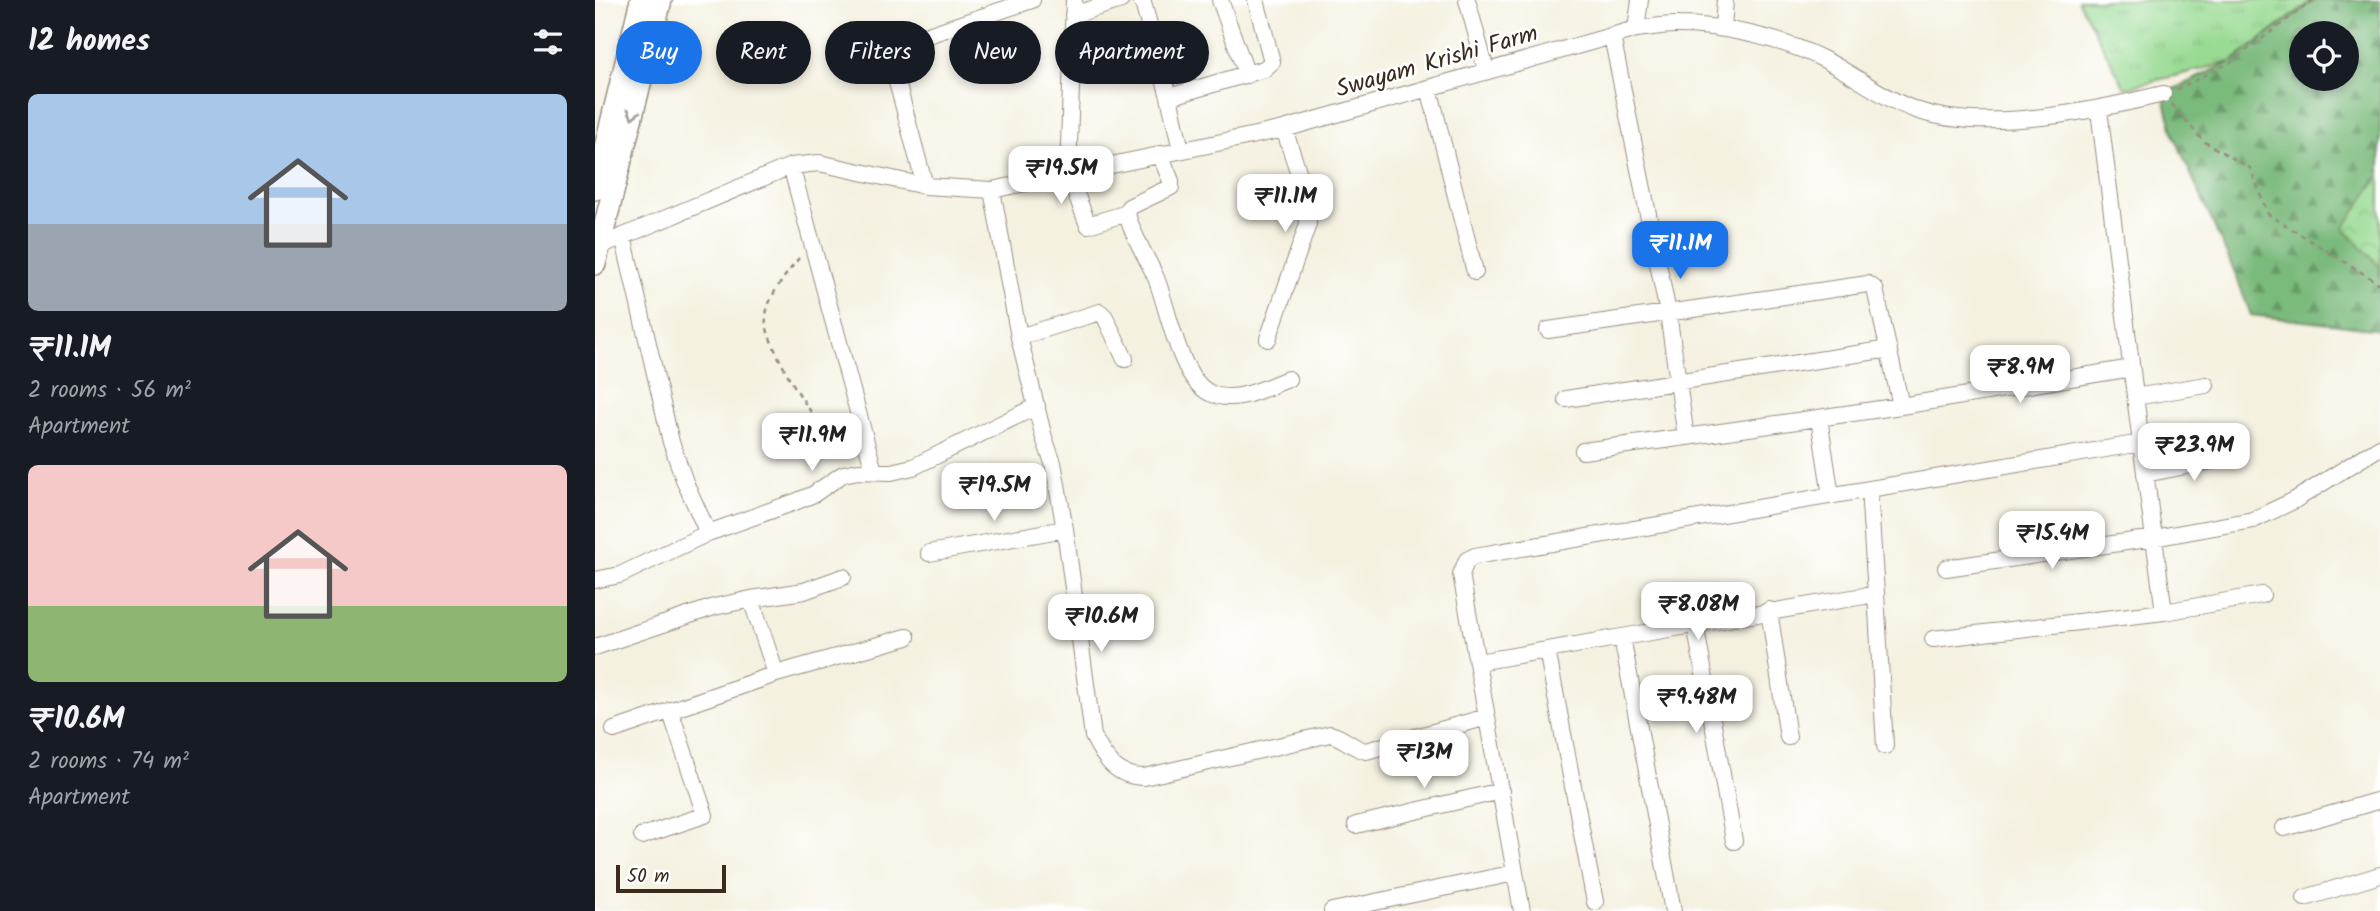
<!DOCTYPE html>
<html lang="en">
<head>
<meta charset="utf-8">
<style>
	body { margin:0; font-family:Kalam,sans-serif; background:#242831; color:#f1f3f6; height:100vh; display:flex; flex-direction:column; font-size:26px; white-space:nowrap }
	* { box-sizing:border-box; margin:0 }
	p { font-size:23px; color:#9ea1a6 }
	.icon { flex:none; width:38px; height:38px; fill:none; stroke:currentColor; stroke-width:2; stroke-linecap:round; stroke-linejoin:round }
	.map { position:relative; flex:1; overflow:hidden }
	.side { display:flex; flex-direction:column; background:#171b24; width:595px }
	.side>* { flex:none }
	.guide { position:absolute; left:21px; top:21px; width:665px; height:63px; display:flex; gap:14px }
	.fabs { position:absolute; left:1694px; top:21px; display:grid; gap:14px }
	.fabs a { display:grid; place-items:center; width:70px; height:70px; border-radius:50%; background:#171b24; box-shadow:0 4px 10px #0003; font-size:35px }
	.scale { position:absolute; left:21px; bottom:18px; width:110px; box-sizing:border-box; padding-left:7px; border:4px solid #3b2a1e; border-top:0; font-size:19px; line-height:24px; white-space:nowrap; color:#3b2a1e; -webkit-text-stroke:5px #fff; paint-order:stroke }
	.price { position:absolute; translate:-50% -60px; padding:0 16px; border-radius:14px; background:#fff; color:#222; font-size:23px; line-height:46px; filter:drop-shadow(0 2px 4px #0008) }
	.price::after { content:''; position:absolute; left:50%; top:42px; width:21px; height:16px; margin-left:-10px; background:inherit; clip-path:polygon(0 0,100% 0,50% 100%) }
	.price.on { background:#1a73e8; color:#fff }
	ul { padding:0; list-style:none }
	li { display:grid; align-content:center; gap:14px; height:371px; padding:0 28px }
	li span { display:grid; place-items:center; height:217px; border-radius:10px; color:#555 }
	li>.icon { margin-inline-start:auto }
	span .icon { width:126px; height:126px; fill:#fffc; stroke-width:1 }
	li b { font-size:30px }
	h2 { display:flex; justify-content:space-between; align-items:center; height:84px; padding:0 28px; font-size:30px }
	.tag { padding:0 24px; border-radius:32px; background:#171b24; box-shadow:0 4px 10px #0003; font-size:24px; line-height:63px }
	.tag.on { background:#1a73e8; color:#fff }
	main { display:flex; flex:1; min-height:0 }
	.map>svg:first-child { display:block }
</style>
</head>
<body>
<main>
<section class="side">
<h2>12 homes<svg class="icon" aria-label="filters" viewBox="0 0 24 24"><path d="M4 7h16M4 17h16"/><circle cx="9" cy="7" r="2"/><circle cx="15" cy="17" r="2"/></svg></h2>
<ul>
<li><span style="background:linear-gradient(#a9c7e8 60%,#9aa5b1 0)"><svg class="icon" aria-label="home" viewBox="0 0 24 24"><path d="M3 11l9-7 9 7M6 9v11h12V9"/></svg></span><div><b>₹11.1M</b><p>2 rooms · 56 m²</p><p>Apartment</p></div></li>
<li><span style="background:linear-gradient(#f6c9c9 65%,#8fb573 0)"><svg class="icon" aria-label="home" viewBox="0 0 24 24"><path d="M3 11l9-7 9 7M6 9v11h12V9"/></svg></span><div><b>₹10.6M</b><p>2 rooms · 74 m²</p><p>Apartment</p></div></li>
</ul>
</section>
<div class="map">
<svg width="1785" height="911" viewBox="0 0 1785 911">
	<defs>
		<pattern id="grass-tufts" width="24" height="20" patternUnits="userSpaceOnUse" patternTransform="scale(1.75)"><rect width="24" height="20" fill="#98da92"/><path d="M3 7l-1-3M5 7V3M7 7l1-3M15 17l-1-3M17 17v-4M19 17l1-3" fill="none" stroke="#84bb7d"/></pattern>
		<pattern id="forest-firs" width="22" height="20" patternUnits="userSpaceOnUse" patternTransform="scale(1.75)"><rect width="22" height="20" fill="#7aba7c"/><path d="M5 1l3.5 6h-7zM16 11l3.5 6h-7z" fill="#659765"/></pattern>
		<pattern id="park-crowns" width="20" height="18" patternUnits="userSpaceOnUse" patternTransform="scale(1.75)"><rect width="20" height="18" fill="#98da92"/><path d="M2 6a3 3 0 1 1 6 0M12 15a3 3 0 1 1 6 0" fill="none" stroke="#84bb7d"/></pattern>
	</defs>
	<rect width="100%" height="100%" fill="#fff"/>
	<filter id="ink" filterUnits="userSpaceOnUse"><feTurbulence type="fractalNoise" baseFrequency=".0143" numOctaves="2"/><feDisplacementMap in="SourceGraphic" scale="14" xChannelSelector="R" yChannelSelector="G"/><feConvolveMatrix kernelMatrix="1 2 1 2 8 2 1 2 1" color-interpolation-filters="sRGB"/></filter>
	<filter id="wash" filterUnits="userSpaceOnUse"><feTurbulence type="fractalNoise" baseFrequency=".00686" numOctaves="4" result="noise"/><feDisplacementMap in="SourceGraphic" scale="28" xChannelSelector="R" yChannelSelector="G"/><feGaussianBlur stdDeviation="1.57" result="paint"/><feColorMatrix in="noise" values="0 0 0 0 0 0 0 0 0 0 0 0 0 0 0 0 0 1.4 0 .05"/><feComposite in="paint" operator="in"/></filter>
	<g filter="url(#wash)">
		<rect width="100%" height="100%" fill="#f5f1e1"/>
		<path fill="url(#grass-tufts)" stroke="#6a8258" stroke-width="2" d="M1483 0H1718L1636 62 1530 88Z"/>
		<path fill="url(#forest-firs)" stroke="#5a724d" stroke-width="2" fill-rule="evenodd" d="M1720 0H1785V330L1656 315 1641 275 1579 136 1568 94 1636 62ZM1706 33H1752V79H1706Z"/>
		<path fill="url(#park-crowns)" stroke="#6a8258" stroke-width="2" d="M1785 175V267L1749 228Z"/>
	</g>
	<g filter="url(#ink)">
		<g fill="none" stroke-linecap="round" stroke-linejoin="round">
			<defs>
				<path id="minor" d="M479 0 473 173 493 225 532 213
					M545 0 548 3 574 97 586 150
					M625 0 652 75
					M872 0 891 70
					M478 15 526 0
					M1128 28 1130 0
					M1041 29 1045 0
					M1017 36 1073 313 1091 437 1306 406 1537 368
					M834 88 880 272
					M574 97 669 69 677 62 661 0
					M565 154 576 181V187L534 207 532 213C537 236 552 257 561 278 573 307 584 379 615 393 640 405 669 388 693 379
					M196 166 279 471
					M330 186 302 82 306 57 321 39 437 0
					M397 190 424 337 449 438 458 463 470 529 498 736C509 759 522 777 549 777L735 734C749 737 757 748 771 751L892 717
					M28 236 76 442 90 482 113 533
					M0 248 196 166 224 163 330 186 397 190 689 129 1041 29C1055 28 1070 24 1084 25 1127 25 1189 39 1228 59 1260 75 1287 98 1321 110 1389 134 1499 111 1568 94
					M953 330 1273 284 1280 289 1306 406
					M424 337 505 312 510 317 530 359
					M673 339 713 224 712 198 689 129
					M1540 397 1611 385
					M971 399 1294 349
					M1224 418 1236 496
					M1546 443 1569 612
					M988 451 1091 437
					M1550 474 1642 456
					M334 553 470 529
					M1351 568 1559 538 1658 520 1700 500 1785 447
					M0 580 25 575 113 533 200 502 219 494 248 474 263 471 296 472 318 467 442 406
					M1281 594 1290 746
					M156 599 181 674
					M1174 610 1193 737
					M1100 624 1139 841
					M1338 639 1569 612 1667 595
					M0 647 119 607 156 599 209 591 248 577
					M952 650 1000 902
					M883 662 1027 637
					M19 730 181 674 312 637
					M761 825 906 791
					M1689 828 1785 800
					M47 836 110 815 75 710
					M1710 898 1785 875
					M737 911 920 873
					M927 911 866 574 872 560 880 556 1546 443 1504 110
					M1078 911 1027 637 1281 594 1274 489"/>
				<path id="major" d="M0 189 46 0
					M0 264 66 0"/>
			</defs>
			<use href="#minor" stroke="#988e80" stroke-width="18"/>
			<use href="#major" stroke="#988e80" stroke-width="24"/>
			<path stroke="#988e80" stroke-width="2.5" stroke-dasharray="5 5" stroke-linecap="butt" d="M1581 90 1636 62 1718 0
				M1577 104 1608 141 1655 168 1673 214 1785 284
				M204 258C191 275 168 301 171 324 174 347 217 422 237 435 242 438 251 440 257 441"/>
			<use href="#minor" stroke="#fff" stroke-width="16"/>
			<use href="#major" stroke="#fff" stroke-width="21"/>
		</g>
		<defs><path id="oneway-chevron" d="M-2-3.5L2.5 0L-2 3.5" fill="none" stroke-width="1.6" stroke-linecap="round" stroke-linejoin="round" transform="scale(1.75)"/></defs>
		<use stroke="#a79f9a" href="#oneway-chevron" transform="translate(38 114) rotate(104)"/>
	</g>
	<g text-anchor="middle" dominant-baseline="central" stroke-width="5" stroke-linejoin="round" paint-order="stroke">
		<g font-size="24" fill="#3b2a1e" stroke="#fff">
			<text transform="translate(842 62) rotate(-16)">Swayam Krishi Farm</text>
		</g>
	</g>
</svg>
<div class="fabs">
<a><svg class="icon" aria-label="locate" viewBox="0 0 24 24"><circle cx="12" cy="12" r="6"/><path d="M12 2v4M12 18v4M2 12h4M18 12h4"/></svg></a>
</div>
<div class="scale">50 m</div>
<b class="price" style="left:466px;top:206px">₹19.5M</b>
<b class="price" style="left:690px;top:234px">₹11.1M</b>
<b class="price on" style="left:1085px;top:281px">₹11.1M</b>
<b class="price" style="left:1425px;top:405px">₹8.9M</b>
<b class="price" style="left:217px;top:473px">₹11.9M</b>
<b class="price" style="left:1599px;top:483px">₹23.9M</b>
<b class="price" style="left:399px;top:523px">₹19.5M</b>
<b class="price" style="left:1457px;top:571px">₹15.4M</b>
<b class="price" style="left:1103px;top:642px">₹8.08M</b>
<b class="price" style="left:506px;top:654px">₹10.6M</b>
<b class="price" style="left:1101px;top:735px">₹9.48M</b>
<b class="price" style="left:829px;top:790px">₹13M</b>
<div class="guide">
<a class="tag on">Buy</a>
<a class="tag">Rent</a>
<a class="tag">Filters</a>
<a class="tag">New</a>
<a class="tag">Apartment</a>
</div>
</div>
</main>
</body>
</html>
